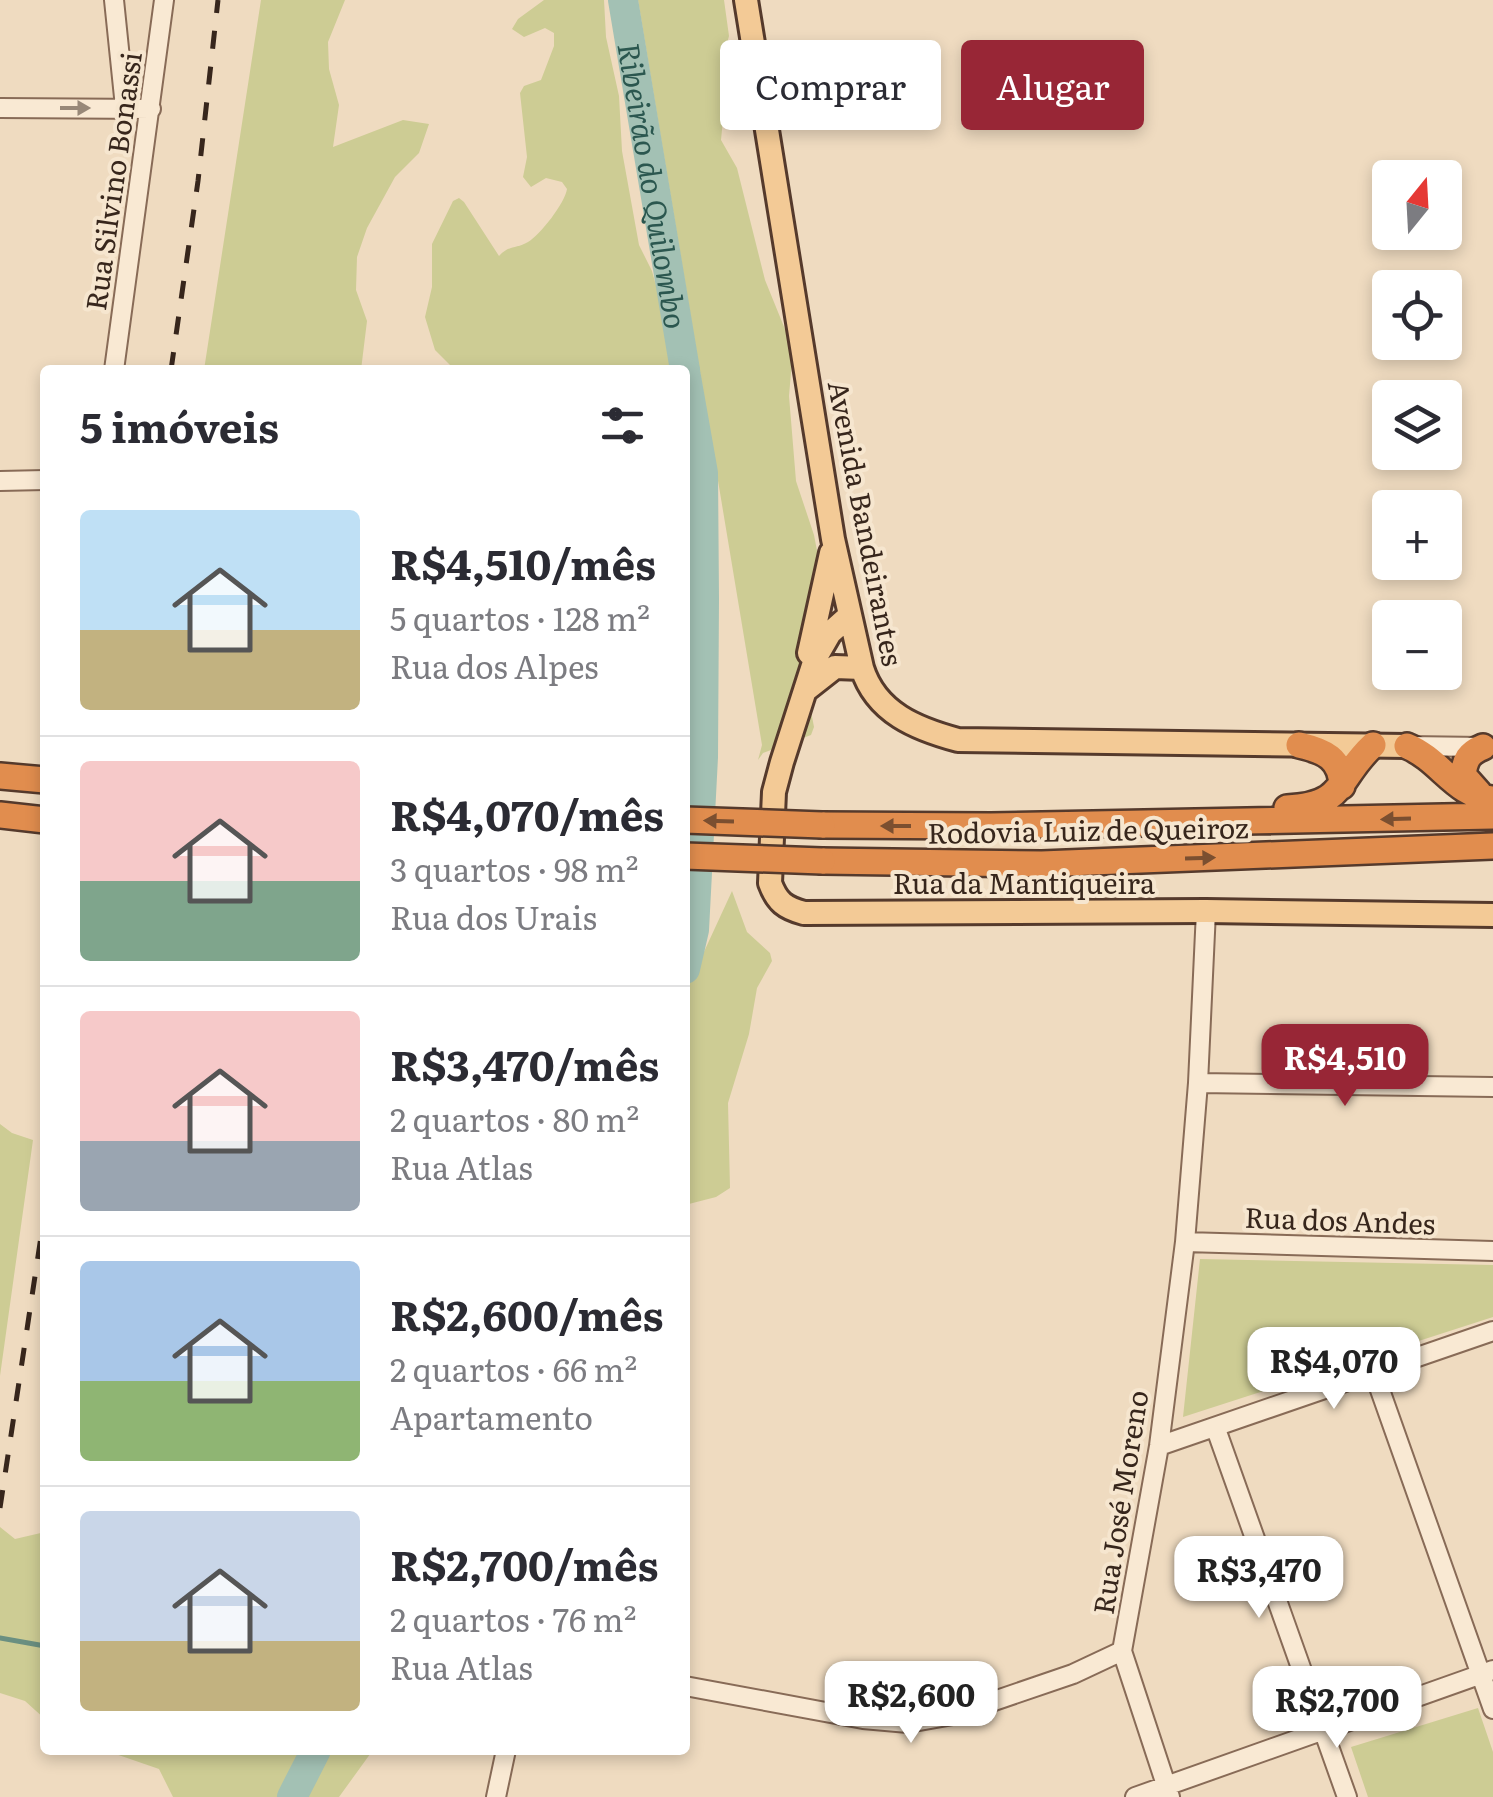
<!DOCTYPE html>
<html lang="pt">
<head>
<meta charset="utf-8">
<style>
	body { margin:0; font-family:Literata,serif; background:#f2f2f3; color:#2b2b33; height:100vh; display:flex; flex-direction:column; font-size:38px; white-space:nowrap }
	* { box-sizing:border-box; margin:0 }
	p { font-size:32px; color:#7c7c81 }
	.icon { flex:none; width:55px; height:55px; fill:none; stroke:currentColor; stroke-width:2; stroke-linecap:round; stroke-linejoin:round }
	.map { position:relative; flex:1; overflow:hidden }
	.sheet { position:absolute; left:40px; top:365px; width:650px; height:1390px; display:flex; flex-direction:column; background:#fff; border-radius:10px; box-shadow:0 5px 15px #0003 }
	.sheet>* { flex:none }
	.top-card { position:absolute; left:720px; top:40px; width:622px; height:90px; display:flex; gap:20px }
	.needle { width:65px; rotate:18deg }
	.fabs { position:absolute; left:1372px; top:160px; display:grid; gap:20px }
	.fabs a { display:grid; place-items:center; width:90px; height:90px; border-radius:10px; background:#fff; box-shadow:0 5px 15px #0003; font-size:50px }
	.price { position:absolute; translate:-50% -85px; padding:0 22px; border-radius:20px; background:#fff; color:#222; font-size:32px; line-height:65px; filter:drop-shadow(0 2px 5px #0008) }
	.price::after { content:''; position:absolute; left:50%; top:60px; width:30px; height:22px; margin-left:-15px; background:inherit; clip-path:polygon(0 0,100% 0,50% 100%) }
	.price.on { background:#982636; color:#fff }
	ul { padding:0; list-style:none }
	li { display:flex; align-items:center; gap:30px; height:250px; padding:0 40px }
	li+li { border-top:2px solid #e1e1e2 }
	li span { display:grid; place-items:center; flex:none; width:280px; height:200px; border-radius:10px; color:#555 }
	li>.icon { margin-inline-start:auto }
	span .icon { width:120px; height:120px; fill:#fffc; stroke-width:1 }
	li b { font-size:42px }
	h2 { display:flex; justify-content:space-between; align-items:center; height:120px; padding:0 40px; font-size:42px }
	.pill { padding:0 35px; border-radius:10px; background:#fff; box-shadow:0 5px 15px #0003; font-size:35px; line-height:90px }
	.pill.on { background:#982636; color:#fff }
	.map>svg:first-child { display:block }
</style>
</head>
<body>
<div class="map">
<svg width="1493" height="1797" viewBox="0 0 1493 1797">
	<rect width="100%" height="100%" fill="#efdbc0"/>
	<path fill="#cdcc94" d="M261 0H345L328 42 329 69 339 105 333 147 403 120 429 124 419 153 395 177 367 228 357 257 356 290 367 321 361 370H204Z
		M544 0H604L606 37 619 96 622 151 639 245 652 271 679 370H455L435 350 425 317 432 287V244L453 201 459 198 464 202 499 256C509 245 516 249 528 242 540 235 565 203 567 189L562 182 546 178 531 187 523 177 527 157 520 93 524 86 541 80 554 46V33L545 28 524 37 512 29 518 19Z
		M638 0H724L729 36 721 65 725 99 721 140 737 168 765 280 793 349 789 396 796 481 814 535 823 582 805 680 814 727 811 735 763 753 758 760 762 745Z
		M685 391C697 435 716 515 711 559 707 598 690 634 685 672Z
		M732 891 747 932 770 953 772 961 757 988 749 1034 728 1103 730 1188 716 1197 685 1205V993Z
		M0 1124 12 1133 33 1140 0 1376Z
		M1200 1259 1493 1265V1317L1183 1417Z
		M0 1527 15 1539 45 1532V1719L25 1701 0 1693Z
		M1478 1708 1493 1752V1797H1368L1351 1747Z
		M104 1750H308L280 1797H173L159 1769Z
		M324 1750H373L339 1797H302Z"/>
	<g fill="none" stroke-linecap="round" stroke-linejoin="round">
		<path stroke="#6a8f81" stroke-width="5" d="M0 1638 45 1646"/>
		<g stroke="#a3c1b4" stroke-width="30">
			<path id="s1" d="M623 0 685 370"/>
			<path d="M685 371 703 473 704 599 703 757 694 930 685 969"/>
			<path d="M292 1797 316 1750"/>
		</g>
		<defs>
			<path id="minor" d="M114 0 125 107
				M0 108 151 109
				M114 370 164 0
				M0 481 45 480
				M1408 746 1482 747
				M1198 1083 1493 1087
				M1185 1242 1493 1251
				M1374 1373 1493 1709
				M1216 1429 1347 1797
				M1159 1446 1493 1331
				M685 1686 863 1719 908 1723 953 1715 1073 1674 1122 1651
				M496 1797 506 1750
				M1135 1797 1493 1670
				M1170 1797 1122 1651 1159 1446 1185 1242 1198 1083 1206 911"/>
			<path id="major" d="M746 0 833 539 862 668C876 713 917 729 958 740L1407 746
				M849 616 830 633 815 659 782 762 774 792 770 883C777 902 785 908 804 913L1206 911 1493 915
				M809 653 831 553
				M807 689 835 667 862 668"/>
			<path id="highway" d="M1299 745C1325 751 1341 758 1342 786
				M1407 746C1441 760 1455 796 1493 799
				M0 776 45 780
				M1479 793 1463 775C1465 760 1468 753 1483 747
				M1287 808C1347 805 1336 779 1373 745
				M0 815 45 820
				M822 825 991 826 1493 816
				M822 861 1042 864 1493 846"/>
		</defs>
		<use href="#minor" stroke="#886b57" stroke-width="22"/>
		<use href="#major" stroke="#553a2c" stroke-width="28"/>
		<use href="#highway" stroke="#553a2c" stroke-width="30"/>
		<use href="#minor" stroke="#f9e9d3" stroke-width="18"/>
		<use href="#major" stroke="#f3ca96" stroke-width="22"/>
		<use href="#highway" stroke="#e18d4e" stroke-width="25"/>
		<path stroke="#37261c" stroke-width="5" stroke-dasharray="18 18" stroke-linecap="butt" d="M171 370 198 181 218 0
			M0 1508 45 1210"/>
		<defs>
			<path id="highway-bridge" d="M685 820 822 825
				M685 856 822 861"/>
		</defs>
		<use href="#highway-bridge" stroke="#553a2c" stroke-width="30" stroke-linecap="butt"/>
		<use href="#highway-bridge" stroke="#e18d4e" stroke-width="25"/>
	</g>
	<defs><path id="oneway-solid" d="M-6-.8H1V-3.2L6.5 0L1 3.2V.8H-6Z" transform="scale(2.5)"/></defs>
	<use fill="#988878" href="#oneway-solid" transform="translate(75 108)"/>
	<g fill="#7b4f30">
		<use href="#oneway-solid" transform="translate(1396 819) rotate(178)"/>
		<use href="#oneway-solid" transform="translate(719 821) rotate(-178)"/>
		<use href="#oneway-solid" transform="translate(896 826) rotate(-180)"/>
		<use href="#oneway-solid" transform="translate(1200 858) rotate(-2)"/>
	</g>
	<g text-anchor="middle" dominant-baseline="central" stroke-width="8" stroke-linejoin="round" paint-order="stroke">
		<g font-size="28" fill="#37261c" stroke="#f6e6cf">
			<text transform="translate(112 181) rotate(-82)">Rua Silvino Bonassi</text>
			<text transform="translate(867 523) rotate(79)">Avenida Bandeirantes</text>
			<text transform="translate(1088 829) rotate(-1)">Rodovia Luiz de Queiroz</text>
			<text x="1024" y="882">Rua da Mantiqueira</text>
			<text transform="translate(1340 1219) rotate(2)">Rua dos Andes</text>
			<text transform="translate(1119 1502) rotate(-81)">Rua José Moreno</text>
		</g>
		<g font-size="30" font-style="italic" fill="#2b574f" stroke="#f6e6cf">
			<text stroke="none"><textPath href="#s1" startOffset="188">Ribeirão do Quilombo</textPath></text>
		</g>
	</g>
</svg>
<div class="fabs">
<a><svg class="needle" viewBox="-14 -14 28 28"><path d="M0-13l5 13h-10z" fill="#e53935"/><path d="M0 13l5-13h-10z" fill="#7c7c81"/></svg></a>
<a><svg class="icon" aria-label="locate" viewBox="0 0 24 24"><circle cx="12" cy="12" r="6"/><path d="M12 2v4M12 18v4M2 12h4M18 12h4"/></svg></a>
<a><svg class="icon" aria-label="layers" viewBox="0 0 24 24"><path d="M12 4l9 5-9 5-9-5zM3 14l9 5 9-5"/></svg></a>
<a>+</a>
<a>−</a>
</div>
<b class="price on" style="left:1345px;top:1109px">R$4,510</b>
<b class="price" style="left:1334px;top:1412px">R$4,070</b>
<b class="price" style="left:1259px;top:1621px">R$3,470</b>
<b class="price" style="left:911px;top:1746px">R$2,600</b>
<b class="price" style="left:1337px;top:1751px">R$2,700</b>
<div class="top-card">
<a class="pill">Comprar</a>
<a class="pill on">Alugar</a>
</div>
<section class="sheet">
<h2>5 imóveis<svg class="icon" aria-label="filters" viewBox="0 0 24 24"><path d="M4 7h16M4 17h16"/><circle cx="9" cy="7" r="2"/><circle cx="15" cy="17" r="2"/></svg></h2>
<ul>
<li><span style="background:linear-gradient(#bfe0f5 60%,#c2b280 0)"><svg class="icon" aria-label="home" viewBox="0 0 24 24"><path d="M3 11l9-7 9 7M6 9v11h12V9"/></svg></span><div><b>R$4,510/mês</b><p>5 quartos · 128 m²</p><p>Rua dos Alpes</p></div></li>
<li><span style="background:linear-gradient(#f6c9c9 60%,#7fa58c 0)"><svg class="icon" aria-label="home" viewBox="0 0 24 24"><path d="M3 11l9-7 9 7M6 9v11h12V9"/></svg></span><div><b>R$4,070/mês</b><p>3 quartos · 98 m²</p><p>Rua dos Urais</p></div></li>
<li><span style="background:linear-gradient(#f6c9c9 65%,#9aa5b1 0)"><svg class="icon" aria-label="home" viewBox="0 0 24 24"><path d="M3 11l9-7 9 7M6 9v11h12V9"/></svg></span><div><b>R$3,470/mês</b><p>2 quartos · 80 m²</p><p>Rua Atlas</p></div></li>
<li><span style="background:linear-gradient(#a9c7e8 60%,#8fb573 0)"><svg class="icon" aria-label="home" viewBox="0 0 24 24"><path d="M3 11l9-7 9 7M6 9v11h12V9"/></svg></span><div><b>R$2,600/mês</b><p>2 quartos · 66 m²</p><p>Apartamento</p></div></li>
<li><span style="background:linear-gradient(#c9d6e8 65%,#c2b280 0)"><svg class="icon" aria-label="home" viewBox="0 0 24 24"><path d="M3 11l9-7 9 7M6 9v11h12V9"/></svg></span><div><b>R$2,700/mês</b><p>2 quartos · 76 m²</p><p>Rua Atlas</p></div></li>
</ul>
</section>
</div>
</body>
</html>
